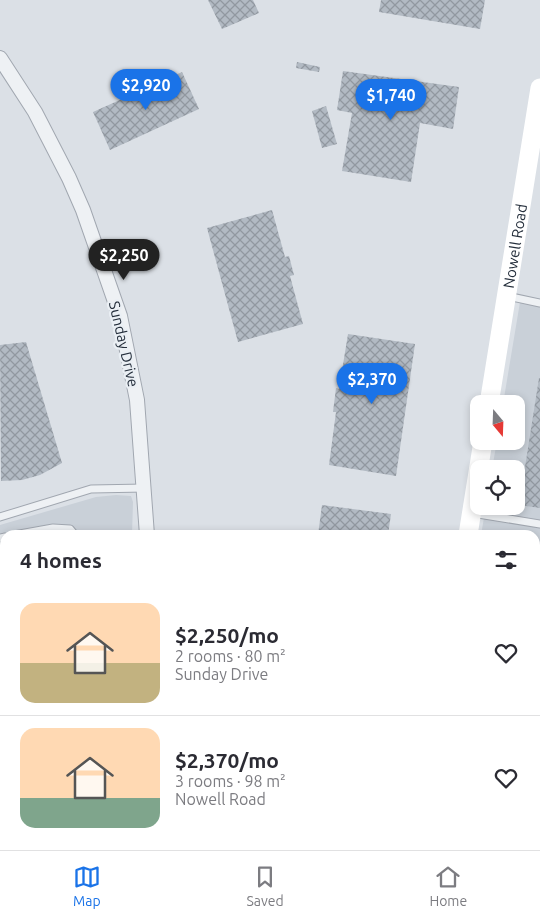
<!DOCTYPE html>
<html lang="en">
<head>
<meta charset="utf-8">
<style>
	body { margin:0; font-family:Ubuntu,sans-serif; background:#f2f2f3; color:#2b2b33; height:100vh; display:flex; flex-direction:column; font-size:19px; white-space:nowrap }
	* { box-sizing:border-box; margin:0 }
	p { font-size:16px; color:#7c7c81 }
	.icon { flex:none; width:28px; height:28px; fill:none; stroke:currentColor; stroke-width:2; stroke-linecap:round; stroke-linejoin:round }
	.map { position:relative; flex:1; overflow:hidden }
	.details { position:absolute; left:0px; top:530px; width:540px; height:320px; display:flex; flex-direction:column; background:#fff; border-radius:15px 15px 0 0; box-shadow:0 2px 8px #0003 }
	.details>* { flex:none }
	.needle { width:32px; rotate:161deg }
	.tools { position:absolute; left:470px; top:395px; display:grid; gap:10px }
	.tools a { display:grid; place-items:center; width:55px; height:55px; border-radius:10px; background:#fff; box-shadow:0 2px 8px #0003; font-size:25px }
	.price { position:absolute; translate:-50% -42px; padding:0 11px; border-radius:18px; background:#1a73e8; color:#fff; font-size:16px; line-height:32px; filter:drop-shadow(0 1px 2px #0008) }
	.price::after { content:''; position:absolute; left:50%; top:30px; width:15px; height:11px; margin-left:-8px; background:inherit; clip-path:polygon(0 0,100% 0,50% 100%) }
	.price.selected { background:#222; color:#fff }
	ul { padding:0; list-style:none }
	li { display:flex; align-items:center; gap:15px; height:125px; padding:0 20px }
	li+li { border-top:1px solid #e1e1e2 }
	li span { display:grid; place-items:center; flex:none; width:140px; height:100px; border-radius:15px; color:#555 }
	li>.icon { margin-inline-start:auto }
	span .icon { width:60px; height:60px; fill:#fffc; stroke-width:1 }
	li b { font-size:21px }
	h2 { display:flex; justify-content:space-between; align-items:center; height:60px; padding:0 20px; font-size:21px }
	.dock { display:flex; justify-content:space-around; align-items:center; height:70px; border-top:1px solid #e1e1e2; background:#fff; font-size:14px; color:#7c7c81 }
	.dock a { display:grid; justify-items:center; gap:2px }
	.dock .selected { color:#1a73e8 }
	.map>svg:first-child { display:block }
</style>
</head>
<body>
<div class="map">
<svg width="540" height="850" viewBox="0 0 540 850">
	<defs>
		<pattern id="building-cross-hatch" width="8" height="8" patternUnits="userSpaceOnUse" patternTransform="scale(1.25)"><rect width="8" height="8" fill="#b2bac3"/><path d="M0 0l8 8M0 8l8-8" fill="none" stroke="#9198a0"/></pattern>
	</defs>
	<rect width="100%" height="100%" fill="#dbe0e6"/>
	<path fill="#c9d0d8" d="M521 296 540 299V756L535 754V535H481L486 506H516V469H492L497 441H516V404H503Z
		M116 495 131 496 133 502 132 535H5V626H0V525L96 497Z
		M0 706H5V845H357L358 850H0Z"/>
	<path fill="#c3d0bc" d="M0 724 5 738V772L0 774Z
		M0 826 8 850H0Z
		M19 845H42V847L33 850H21Z
		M115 845H136V850H117Z
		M146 845H296L297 850H148Z"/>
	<path fill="url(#building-cross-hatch)" d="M208 0H253L259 13 222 29Z
		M381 0H485L480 29 379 12Z
		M297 62 320 67 319 72 296 68Z
		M343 71 459 87 453 129 420 123 411 182 342 171 352 113 337 110Z
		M182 72 199 109 110 150 93 112Z
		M326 106 337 144 322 148 312 111Z
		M272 210 285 257 289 256 294 275 290 276 303 324 238 342 207 228Z
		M348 334 415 344 396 476 329 465 336 412H333L336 388 339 389Z
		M26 342 62 463 40 475 22 480 1 481 0 345Z
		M539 378H540V508L519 505Z
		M322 505 391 514 388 535H318Z
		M5 542V568L0 569V547L1 543Z
		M535 566 540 567V693L535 691Z
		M350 845 351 850H336Z"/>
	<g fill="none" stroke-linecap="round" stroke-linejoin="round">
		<defs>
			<path id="lane" d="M507 296 540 303
				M472 513 540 524
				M0 517 91 489 145 488
				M14 535 53 528 70 529 75 535
				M0 538 5 537"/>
			<path id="street" d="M0 58 35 112 69 178 83 210 120 316 137 400 147 535"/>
		</defs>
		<use href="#lane" stroke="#a1a7b0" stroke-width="9"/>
		<use href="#street" stroke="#a1a7b0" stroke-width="16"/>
		<path stroke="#b6bbc0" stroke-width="2.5" stroke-dasharray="4 4" stroke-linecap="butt" d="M535 546H540"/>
		<use href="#lane" stroke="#eef1f4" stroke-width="7"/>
		<use href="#street" stroke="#eef1f4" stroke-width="14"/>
		<g stroke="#fff" stroke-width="19">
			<path id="s1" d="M489 404 540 88"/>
			<path d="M468 535 483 441"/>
			<path d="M0 648H5"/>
			<path d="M535 781 540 782"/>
		</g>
	</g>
	<g text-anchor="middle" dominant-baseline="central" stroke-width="4.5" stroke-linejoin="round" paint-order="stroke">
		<g font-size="15" fill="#252f3c" stroke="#eaeff4">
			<text stroke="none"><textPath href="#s1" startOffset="160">Nowell Road</textPath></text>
			<text transform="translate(124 344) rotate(77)">Sunday Drive</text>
		</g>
	</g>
</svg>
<div class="tools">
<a><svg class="needle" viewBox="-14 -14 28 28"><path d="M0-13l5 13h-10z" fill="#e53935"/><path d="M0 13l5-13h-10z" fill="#7c7c81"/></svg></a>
<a><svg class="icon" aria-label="locate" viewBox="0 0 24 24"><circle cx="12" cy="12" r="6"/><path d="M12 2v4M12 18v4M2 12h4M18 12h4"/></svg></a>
</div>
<b class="price" style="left:146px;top:111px">$2,920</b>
<b class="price" style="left:391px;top:121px">$1,740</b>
<b class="price selected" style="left:124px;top:281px">$2,250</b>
<b class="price" style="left:372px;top:405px">$2,370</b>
<section class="details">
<h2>4 homes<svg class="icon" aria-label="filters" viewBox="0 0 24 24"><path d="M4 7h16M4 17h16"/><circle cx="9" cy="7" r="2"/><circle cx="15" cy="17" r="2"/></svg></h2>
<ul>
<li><span style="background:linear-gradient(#ffd9b3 60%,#c2b280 0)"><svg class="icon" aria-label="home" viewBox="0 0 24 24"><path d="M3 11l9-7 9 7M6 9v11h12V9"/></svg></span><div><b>$2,250/mo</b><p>2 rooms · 80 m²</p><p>Sunday Drive</p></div><svg class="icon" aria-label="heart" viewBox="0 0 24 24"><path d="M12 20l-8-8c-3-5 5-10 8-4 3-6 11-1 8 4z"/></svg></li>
<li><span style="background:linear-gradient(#ffd9b3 70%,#7fa58c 0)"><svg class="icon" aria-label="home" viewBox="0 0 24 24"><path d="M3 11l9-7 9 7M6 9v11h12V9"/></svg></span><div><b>$2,370/mo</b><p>3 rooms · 98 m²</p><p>Nowell Road</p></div><svg class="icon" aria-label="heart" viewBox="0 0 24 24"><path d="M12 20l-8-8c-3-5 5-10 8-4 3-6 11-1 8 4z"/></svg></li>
</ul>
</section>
</div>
<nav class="dock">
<a class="selected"><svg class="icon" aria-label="map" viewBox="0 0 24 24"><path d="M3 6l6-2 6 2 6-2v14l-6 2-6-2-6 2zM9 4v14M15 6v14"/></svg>Map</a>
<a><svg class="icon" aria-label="saved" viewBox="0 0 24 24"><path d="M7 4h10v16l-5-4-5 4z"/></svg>Saved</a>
<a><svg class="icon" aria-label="home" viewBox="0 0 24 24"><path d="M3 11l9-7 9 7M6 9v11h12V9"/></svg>Home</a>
</nav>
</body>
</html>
